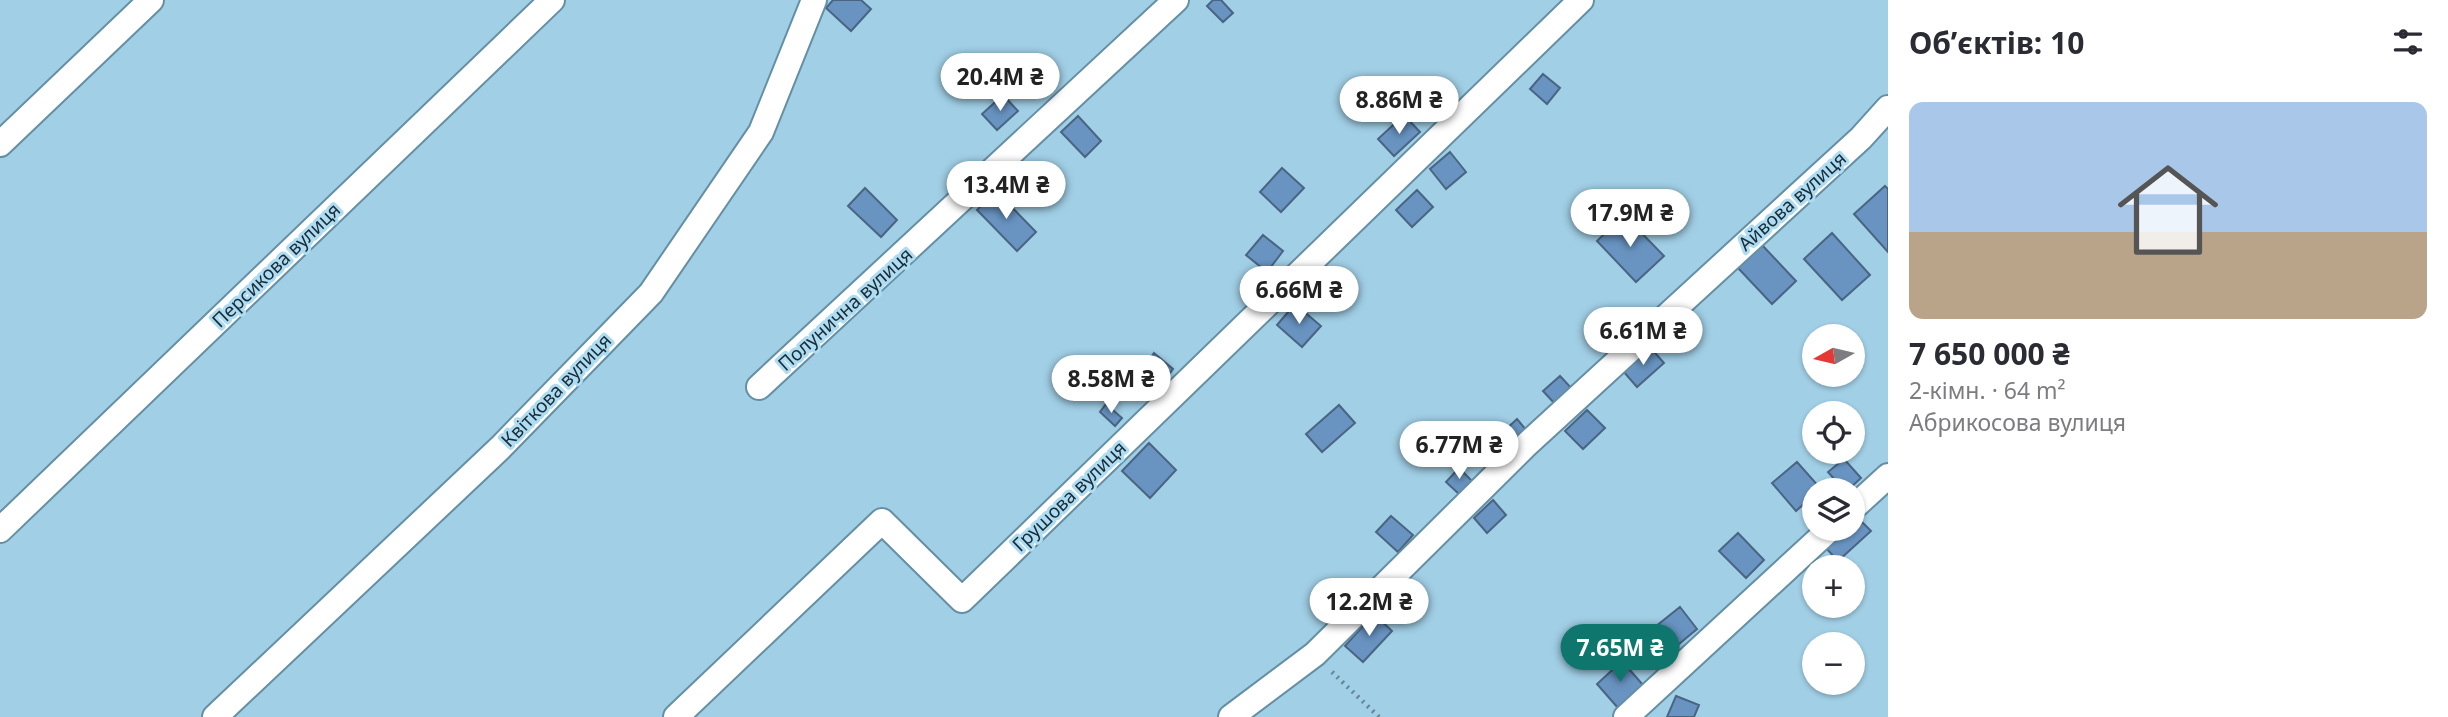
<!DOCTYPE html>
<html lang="uk">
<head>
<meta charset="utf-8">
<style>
	body { margin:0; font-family:"Noto Sans",sans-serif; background:#f7f7f7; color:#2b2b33; height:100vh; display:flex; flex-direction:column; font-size:26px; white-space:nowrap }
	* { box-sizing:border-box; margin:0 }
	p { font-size:23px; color:#7c7c81 }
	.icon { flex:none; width:38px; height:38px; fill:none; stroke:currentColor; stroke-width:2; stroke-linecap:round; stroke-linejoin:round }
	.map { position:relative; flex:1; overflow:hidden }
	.details { display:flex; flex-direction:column; background:#fff; width:560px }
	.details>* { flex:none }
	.needle { width:46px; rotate:262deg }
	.fabs { position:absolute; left:1802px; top:324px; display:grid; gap:14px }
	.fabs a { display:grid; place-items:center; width:63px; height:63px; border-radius:50%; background:#fff; box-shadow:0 2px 5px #0004; font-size:35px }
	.price { position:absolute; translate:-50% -60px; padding:0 16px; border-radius:24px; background:#fff; color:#222; font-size:23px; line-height:46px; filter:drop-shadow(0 2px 4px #0008) }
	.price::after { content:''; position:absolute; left:50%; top:42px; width:21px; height:16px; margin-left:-10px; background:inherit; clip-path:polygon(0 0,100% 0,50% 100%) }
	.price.on { background:#0f766e; color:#fff }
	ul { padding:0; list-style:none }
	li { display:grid; align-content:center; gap:14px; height:371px; padding:0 21px }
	li span { display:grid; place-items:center; height:217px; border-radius:14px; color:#555 }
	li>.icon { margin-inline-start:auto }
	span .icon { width:126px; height:126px; fill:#fffc; stroke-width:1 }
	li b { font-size:30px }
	h2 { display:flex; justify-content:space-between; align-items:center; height:84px; padding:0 21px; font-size:30px }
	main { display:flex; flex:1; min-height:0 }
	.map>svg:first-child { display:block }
</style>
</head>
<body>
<main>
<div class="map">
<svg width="1888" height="717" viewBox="0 0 1888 717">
	<rect width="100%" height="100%" fill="#a1cfe6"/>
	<path fill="#6994c2" stroke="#496582" stroke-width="2" d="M833 0H861L871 9 851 31 826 8Z
		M1213 0H1221L1233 13 1223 22 1207 6Z
		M1543 74 1560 88 1547 104 1530 89Z
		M1003 95 1018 111 997 130 982 114Z
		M1404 115 1420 132 1394 156 1378 139Z
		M1078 116 1101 141 1085 157 1061 132Z
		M1450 152 1466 172 1446 189 1430 169Z
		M1282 168 1304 188 1281 212 1260 192Z
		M1885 186 1888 189V252L1854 214Z
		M865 188 897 220 881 237 848 206Z
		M1417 190 1433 207 1412 227 1396 210Z
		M996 191 1036 232 1017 251 977 210Z
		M1624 215 1664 256 1636 282 1597 241Z
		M1832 233 1870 275 1842 300 1804 259Z
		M1263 235 1283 251 1267 272 1246 255Z
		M1762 245 1796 281 1772 304 1738 268Z
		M1295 304 1321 326 1302 347 1277 325Z
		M1649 346 1664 363 1637 387 1623 371Z
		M1154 353 1173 369 1165 380 1146 364Z
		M1560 376 1573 390 1556 405 1543 391Z
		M1106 404 1122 418 1115 426 1100 412Z
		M1339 405 1355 423 1322 452 1306 434Z
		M1587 410 1605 428 1583 449 1565 431Z
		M1517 419 1527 431 1513 443 1503 432Z
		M1149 443 1176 470 1150 498 1122 471Z
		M1844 459 1861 478 1848 490H1844L1828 472Z
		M1797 462 1821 489 1815 490V494L1796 511 1772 483Z
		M1459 468 1472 481 1459 494 1446 482Z
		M1493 500 1506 515 1487 533 1474 518Z
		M1391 516 1413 535 1398 552 1376 532Z
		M1856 516 1871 531 1838 561 1824 546 1843 528H1853V519Z
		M1738 533 1764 560 1746 578 1719 551Z
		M1680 607 1697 629 1673 649 1655 627Z
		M1374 614 1392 631 1363 662 1345 646Z
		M1622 661 1643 685 1618 708 1597 684Z
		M1676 696 1699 705 1694 717H1667Z"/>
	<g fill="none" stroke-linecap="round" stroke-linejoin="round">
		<defs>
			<path id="street" d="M0 144 151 0
				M759 387 1176 0
				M1853 508 1888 476
				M0 530 552 0
				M215 717 500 448 651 293 761 132 814 0
				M676 717 882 521 962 600 1581 0
				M1231 717 1315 654 1525 446 1861 138 1888 108
				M1626 717 1831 528"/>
		</defs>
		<use href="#street" stroke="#648fa5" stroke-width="28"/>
		<path stroke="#648696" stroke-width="4.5" stroke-dasharray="2 5" stroke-linecap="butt" d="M1332 672 1379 717"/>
		<use href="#street" stroke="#fff" stroke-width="24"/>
	</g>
	<g text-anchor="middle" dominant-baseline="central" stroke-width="6" stroke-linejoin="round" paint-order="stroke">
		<g font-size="19" fill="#1a2c35" stroke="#aedcf3">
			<text transform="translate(1792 201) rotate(-42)">Айвова вулиця</text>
			<text transform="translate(276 265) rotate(-44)">Персикова вулиця</text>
			<text transform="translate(845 309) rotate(-42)">Полунична вулиця</text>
			<text transform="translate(556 390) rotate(-46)">Квіткова вулиця</text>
			<text transform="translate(1069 496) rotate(-44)">Грушова вулиця</text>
		</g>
	</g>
</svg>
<div class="fabs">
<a><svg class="needle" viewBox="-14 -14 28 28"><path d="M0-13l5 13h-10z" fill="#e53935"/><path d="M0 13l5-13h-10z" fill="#7c7c81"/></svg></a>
<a><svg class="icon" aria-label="locate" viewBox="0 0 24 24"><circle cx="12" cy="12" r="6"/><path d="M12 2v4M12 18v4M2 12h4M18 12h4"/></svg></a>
<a><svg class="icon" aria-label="layers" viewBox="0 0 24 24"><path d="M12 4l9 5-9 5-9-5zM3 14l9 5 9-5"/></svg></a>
<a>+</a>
<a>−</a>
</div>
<b class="price" style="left:1000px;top:113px">20.4M ₴</b>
<b class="price" style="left:1399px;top:136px">8.86M ₴</b>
<b class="price" style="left:1006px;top:221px">13.4M ₴</b>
<b class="price" style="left:1630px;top:249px">17.9M ₴</b>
<b class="price" style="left:1299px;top:326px">6.66M ₴</b>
<b class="price" style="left:1643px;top:367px">6.61M ₴</b>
<b class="price" style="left:1111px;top:415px">8.58M ₴</b>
<b class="price" style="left:1459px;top:481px">6.77M ₴</b>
<b class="price" style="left:1369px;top:638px">12.2M ₴</b>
<b class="price on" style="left:1620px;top:684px">7.65M ₴</b>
</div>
<section class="details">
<h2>Об’єктів: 10<svg class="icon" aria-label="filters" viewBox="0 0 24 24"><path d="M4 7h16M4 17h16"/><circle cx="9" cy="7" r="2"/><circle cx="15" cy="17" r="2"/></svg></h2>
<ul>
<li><span style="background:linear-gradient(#a9c7e8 60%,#b9a48a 0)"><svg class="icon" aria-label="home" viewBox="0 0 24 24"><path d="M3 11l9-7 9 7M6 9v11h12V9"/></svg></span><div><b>7 650 000 ₴</b><p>2-кімн. · 64 m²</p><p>Абрикосова вулиця</p></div></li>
</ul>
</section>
</main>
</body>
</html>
